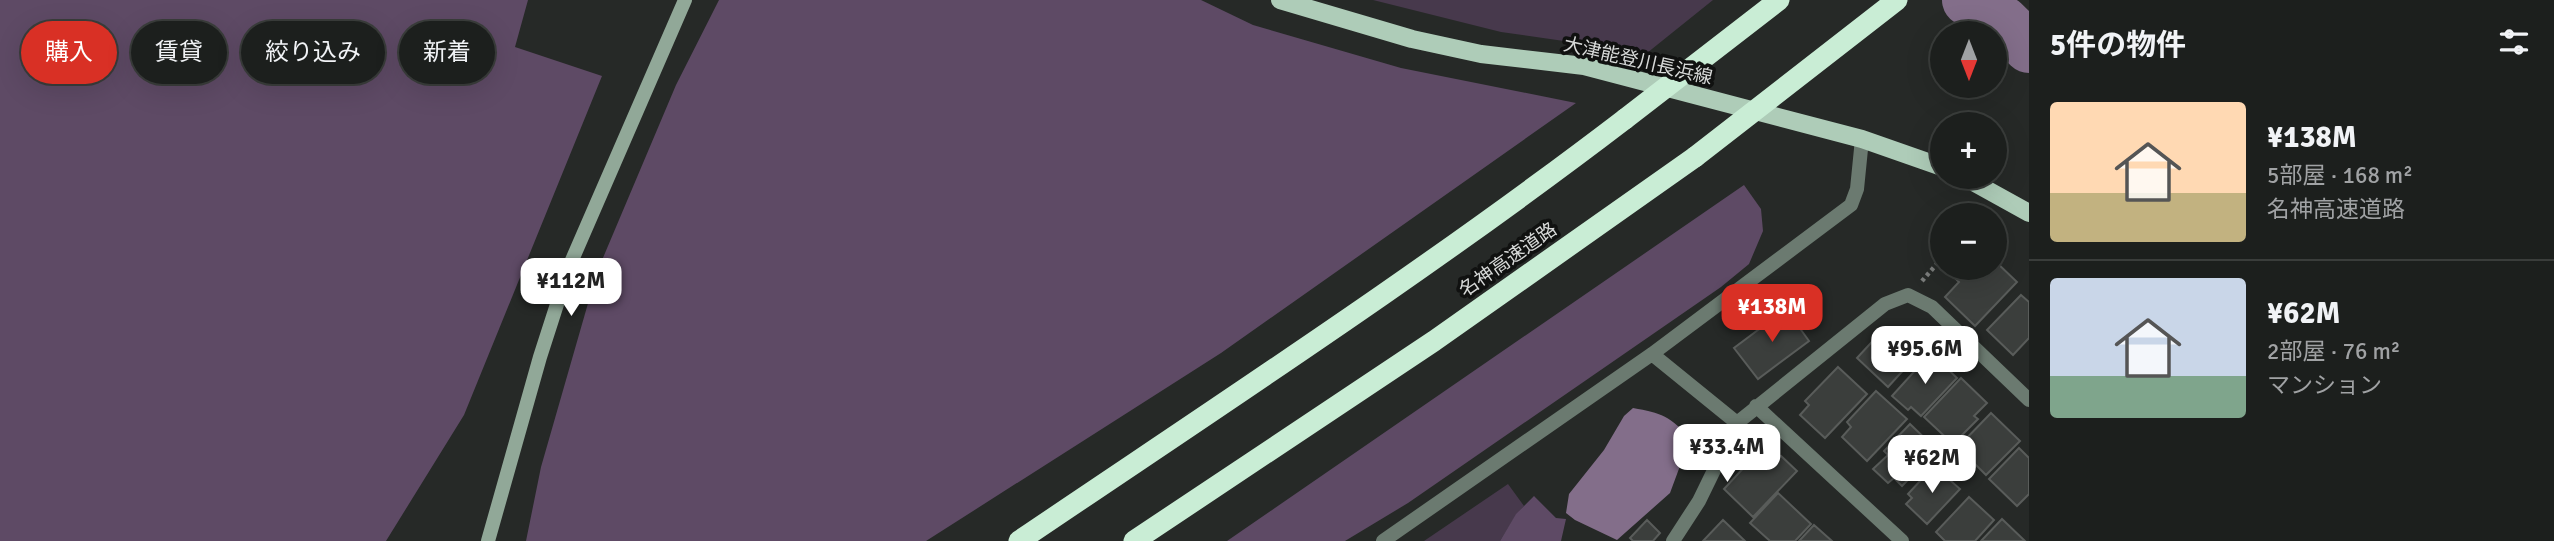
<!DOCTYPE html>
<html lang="ja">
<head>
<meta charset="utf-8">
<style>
	body { margin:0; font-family:Signika,"Noto Sans JP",sans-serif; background:#292c2a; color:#f1f3f6; height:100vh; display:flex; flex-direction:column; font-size:26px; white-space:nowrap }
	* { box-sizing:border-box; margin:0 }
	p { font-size:23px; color:#a0a2a4 }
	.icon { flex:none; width:38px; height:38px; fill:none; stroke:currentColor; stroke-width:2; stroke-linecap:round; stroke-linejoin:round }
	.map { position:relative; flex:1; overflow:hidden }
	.panel { display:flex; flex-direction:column; background:#1c1f1d; width:525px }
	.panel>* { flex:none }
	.hud { position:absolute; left:21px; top:21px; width:665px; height:63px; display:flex; gap:14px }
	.needle { width:46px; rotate:180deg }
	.buttons { position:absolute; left:1930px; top:21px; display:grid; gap:14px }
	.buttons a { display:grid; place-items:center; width:77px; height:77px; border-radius:50%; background:#1c1f1d; box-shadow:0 7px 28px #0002,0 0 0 2px #3a3d3b; font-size:35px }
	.price { position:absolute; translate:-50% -60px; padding:0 16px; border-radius:14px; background:#fff; color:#222; font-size:23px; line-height:46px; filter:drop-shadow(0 2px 4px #0008) }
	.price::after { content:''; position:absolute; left:50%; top:42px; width:21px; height:16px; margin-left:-10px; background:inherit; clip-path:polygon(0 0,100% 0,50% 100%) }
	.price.current { background:#d93025; color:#fff }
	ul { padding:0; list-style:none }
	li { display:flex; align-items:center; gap:21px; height:175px; padding:0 21px }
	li+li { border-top:2px solid #3a3d3b }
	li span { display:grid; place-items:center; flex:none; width:196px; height:140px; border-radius:7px; color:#555 }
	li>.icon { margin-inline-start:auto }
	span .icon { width:84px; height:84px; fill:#fffc; stroke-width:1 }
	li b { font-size:30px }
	h2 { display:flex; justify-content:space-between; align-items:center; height:84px; padding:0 21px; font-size:30px }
	.chip { padding:0 24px; border-radius:32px; background:#1c1f1d; box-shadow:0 7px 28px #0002,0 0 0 2px #3a3d3b; font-size:24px; line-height:63px }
	.chip.current { background:#d93025; color:#fff }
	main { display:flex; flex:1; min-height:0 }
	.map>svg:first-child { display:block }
</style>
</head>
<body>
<main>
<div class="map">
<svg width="2029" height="541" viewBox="0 0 2029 541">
	<rect width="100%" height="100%" fill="#262927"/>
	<path fill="#47394c" d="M1373 0H1713L1647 53 1501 32Z
		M1508 484 1524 506 1516 515 1500 541H1424Z"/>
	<path fill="#5e4a65" d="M0 0H528L515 47 602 76 464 415 386 541H0Z
		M719 0H1201L1253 25 1401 68 1576 103 1221 353 926 541H526L541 467 597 272 676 85Z
		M1744 185 1761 209 1763 231 1749 264 1721 287 1408 503 1345 541H1227Z
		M1534 496 1556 518 1566 519 1561 541H1500L1516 514Z"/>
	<path fill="#836e8a" d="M1633 408C1661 413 1671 416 1690 439L1670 493 1617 540 1575 520 1566 513 1569 494 1604 450 1624 416Z"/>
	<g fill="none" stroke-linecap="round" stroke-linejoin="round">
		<path stroke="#836e8a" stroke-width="52" d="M1968 0 2003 22 2029 47"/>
	</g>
	<path fill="#3b3e3c" stroke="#595c5a" stroke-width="2" d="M1995 261 2017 282 1975 326 1945 297 1959 282 1952 275 1959 268H1995Z
		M2021 295 2029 302V338L2013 355 1987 330Z
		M1786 309 1809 341 1758 379 1734 348Z
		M1882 331 1891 340 1896 334 1918 354 1888 387 1857 358Z
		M1931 353 1957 378 1921 416 1911 407 1908 410 1892 396Z
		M1838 367 1867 394 1825 438 1800 415 1809 405 1805 401Z
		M1961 378 1987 403 1974 416 1978 419 1953 444 1924 417Z
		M1876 391 1907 419 1867 461 1842 437 1851 427 1847 422Z
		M1991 413 2020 441 1986 475 1958 447Z
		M1910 424 1937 450 1902 486 1894 478 1888 483 1873 469 1888 455 1884 451Z
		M2019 448 2029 458V494L2017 506 1989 479Z
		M1761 449 1775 462 1781 456 1797 471 1753 517 1724 489Z
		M1934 466 1960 489 1927 524 1906 504 1912 498 1908 494Z
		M1778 493 1811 524 1795 541H1770L1750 523Z
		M1969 497 1994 520 1975 541H1945L1936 532Z
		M2002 519 2025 541H1981Z
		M1647 520 1660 533 1653 541H1633L1630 538Z
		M1723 520 1745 541H1703Z
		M1814 525 1832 541H1799Z"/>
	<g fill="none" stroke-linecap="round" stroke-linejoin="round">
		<path stroke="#7a7c7b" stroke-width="4.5" stroke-dasharray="3.5 3.5" stroke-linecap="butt" d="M1922 281 1942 258"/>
		<path stroke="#6b7a70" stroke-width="14" d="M1652 354 1737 423
			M1756 406 1902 541
			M1383 541 1652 354 1851 205 1857 189 1862 139
			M1673 541 1699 501 1737 423 1885 304 1908 295 1932 307 2029 400"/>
		<path stroke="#91a898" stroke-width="14" d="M488 541 540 357 569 267 685 0"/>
		<path stroke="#aeccb8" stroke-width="18" d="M1280 0 1412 39 1481 54 1584 66 1862 139 1942 167
			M1964 177 2029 213"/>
		<path stroke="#c9edd5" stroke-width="21" d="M1019 541C1223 403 1429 269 1625 119
			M1134 541 1434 341 1695 157"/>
		<path stroke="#c9edd5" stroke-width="21" d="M1625 119 1779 0
			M1695 157 1897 0"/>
	</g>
	<g text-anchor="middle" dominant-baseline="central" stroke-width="7" stroke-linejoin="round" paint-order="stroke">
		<g font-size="19" fill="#d7d9d8" stroke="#101110">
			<text transform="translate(1638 61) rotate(13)">大津能登川長浜線</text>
			<text transform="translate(1508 260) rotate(-35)">名神高速道路</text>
		</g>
	</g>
</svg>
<div class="buttons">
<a><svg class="needle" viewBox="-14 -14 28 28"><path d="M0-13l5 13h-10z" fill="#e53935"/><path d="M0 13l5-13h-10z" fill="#a0a2a4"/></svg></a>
<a>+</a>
<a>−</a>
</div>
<b class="price" style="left:571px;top:318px">¥112M</b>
<b class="price current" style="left:1772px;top:344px">¥138M</b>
<b class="price" style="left:1925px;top:386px">¥95.6M</b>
<b class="price" style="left:1727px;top:484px">¥33.4M</b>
<b class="price" style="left:1932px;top:495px">¥62M</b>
<div class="hud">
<a class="chip current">購入</a>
<a class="chip">賃貸</a>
<a class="chip">絞り込み</a>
<a class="chip">新着</a>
</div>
</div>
<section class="panel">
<h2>5件の物件<svg class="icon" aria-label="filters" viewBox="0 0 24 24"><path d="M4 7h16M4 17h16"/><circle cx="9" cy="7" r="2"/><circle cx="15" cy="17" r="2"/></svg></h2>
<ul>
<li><span style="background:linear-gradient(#ffd9b3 65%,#c2b280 0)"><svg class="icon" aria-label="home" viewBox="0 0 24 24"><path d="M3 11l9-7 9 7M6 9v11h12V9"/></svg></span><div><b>¥138M</b><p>5部屋 · 168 m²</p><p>名神高速道路</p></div></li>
<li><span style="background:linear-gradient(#c9d6e8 70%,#7fa58c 0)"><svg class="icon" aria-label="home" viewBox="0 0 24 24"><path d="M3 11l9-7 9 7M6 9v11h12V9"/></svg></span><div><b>¥62M</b><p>2部屋 · 76 m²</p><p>マンション</p></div></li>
</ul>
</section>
</main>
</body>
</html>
